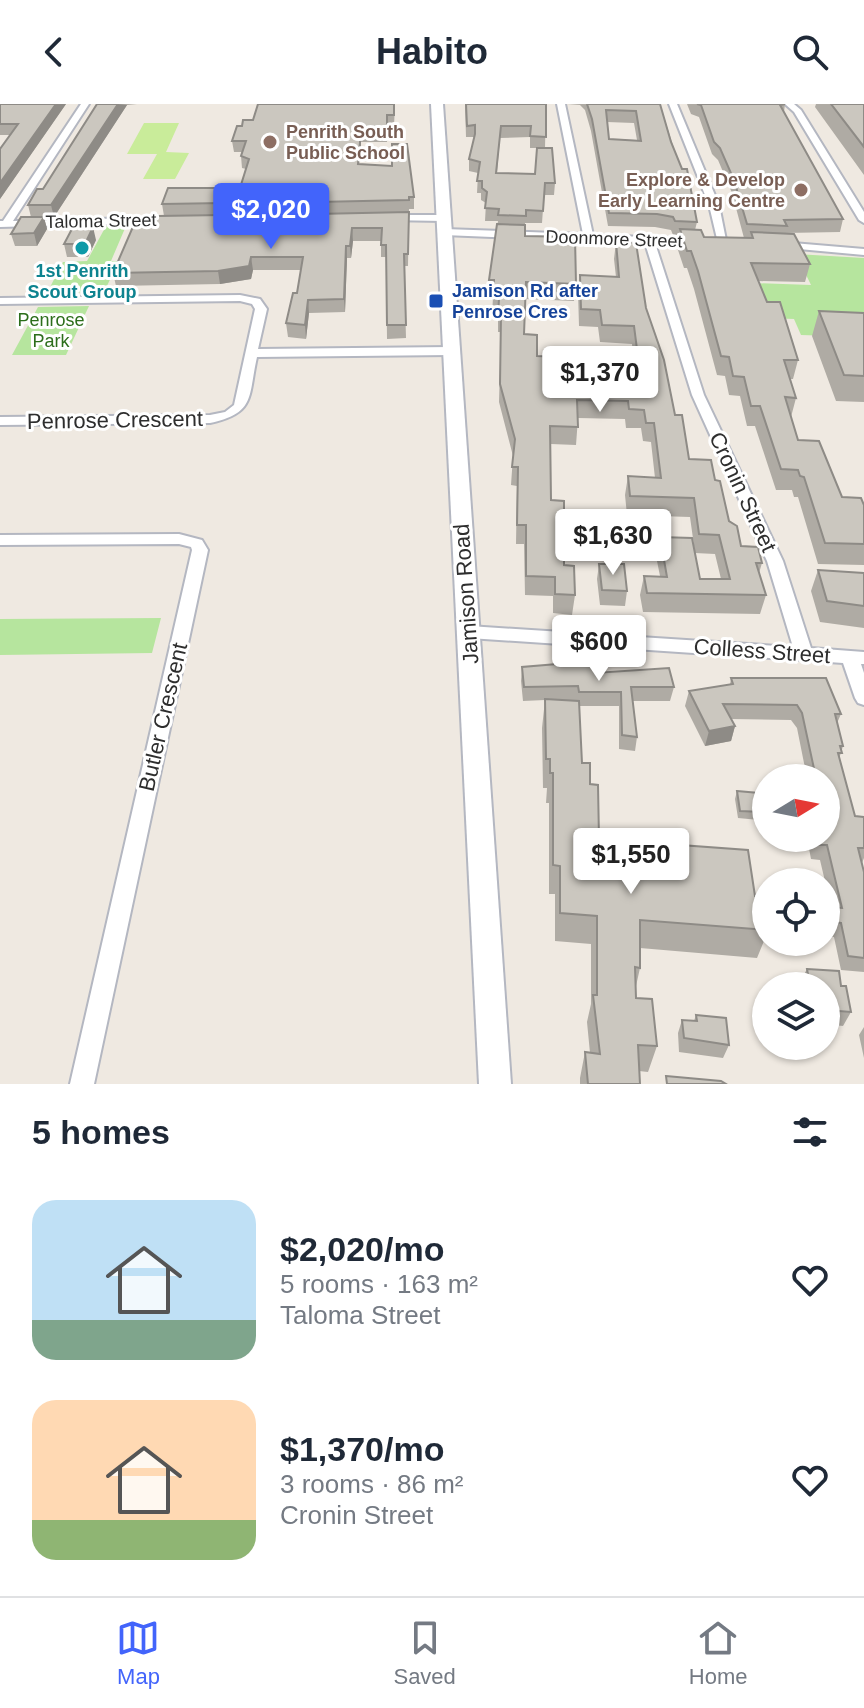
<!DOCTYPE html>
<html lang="en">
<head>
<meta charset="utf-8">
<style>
	body { margin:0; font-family:Helvetica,sans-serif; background:#f2f2f3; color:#1f2937; height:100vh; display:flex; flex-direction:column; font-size:30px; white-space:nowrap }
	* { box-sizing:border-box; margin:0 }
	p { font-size:26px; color:#747a83 }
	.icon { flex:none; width:44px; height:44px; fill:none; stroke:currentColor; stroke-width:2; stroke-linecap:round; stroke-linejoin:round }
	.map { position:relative; height:980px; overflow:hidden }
	.side { display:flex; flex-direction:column; background:#fff; flex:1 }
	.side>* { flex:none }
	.needle { width:52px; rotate:80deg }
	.tools { position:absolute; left:752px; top:660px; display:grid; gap:16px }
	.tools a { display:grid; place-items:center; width:88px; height:88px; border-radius:50%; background:#fff; box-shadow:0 2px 6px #0004; font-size:40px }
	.price { position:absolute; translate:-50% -68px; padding:0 18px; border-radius:8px; background:#fff; color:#222; font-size:26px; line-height:52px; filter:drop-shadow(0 2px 4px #0008) }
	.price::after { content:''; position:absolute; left:50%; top:48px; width:24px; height:18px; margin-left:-12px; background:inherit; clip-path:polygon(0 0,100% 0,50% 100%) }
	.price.active { background:#4264fb; color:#fff }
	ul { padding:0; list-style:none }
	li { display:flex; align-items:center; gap:24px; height:200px; padding:0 32px }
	li span { display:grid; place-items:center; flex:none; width:224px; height:160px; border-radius:24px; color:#555 }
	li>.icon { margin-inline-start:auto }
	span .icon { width:96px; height:96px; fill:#fffc; stroke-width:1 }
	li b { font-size:34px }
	h2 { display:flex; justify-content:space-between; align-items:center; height:96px; padding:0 32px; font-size:34px }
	header { display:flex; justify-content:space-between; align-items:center; height:104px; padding:0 32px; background:#fff; font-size:36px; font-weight:700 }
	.tab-bar { display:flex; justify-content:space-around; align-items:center; height:112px; border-top:2px solid #e0e1e3; background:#fff; font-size:22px; color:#747a83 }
	.tab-bar a { display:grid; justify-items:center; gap:4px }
	.tab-bar .active { color:#4264fb }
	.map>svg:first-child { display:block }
</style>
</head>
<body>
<header><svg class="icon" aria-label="back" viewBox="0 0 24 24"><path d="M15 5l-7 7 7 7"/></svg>Habito<svg class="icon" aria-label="search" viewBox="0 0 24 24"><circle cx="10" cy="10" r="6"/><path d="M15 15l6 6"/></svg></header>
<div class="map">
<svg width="864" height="980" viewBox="0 0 864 980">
	<rect width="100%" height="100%" fill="#efe9e1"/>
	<path fill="#b6e59e" d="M106 122H126L111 157H119L104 188 47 189 63 158 87 157Z
		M796 150 864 154V233L801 231 794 215 767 214 753 179 811 181Z
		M89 202 66 251H12L38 203Z
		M161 514 152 549 0 551V515Z"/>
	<path fill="#c9ec9a" d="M144 19H179L166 48 189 49 175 75H143L157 50H127Z"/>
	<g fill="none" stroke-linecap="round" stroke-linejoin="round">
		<defs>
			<path id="street" d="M81 0H89L13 117 177 113 181 114V118L0 123V117H3Z
				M557 0H565L593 131 698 135 703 138 698 141 655 139 704 291 783 457 811 544 864 548V560H861L864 569V601L858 599 855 594 843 559 469 534 461 528 469 522 793 543 767 457 692 291 645 139 444 131 439 128 444 125 583 130Z
				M669 0H677L719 101 727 141 718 139 709 101Z
				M785 0H794L801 6 864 108V119L859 116 794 8Z
				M389 111H443L448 114 443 117 386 116 384 114Z
				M261 112H333L338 115 333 118 258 117 256 115Z
				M781 138 864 145V151L777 143V139Z
				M240 191 260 195 267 205 258 245 451 243 457 247 451 251 257 253C248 293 256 309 210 319L0 321V313L210 311 225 308 234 301 255 205 252 200 240 197 0 200V194Z
				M179 430 202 436 208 446 94 980H70L192 446 191 443 179 440 0 441V431Z"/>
			<path id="secondary" d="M431 0H443L511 980H479Z"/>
		</defs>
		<use href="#street" stroke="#b4b7c1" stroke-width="4"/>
		<use href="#secondary" stroke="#b4b7c1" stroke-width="4"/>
		<use href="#street" fill="#fff" fill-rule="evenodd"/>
		<use href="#secondary" fill="#fff" fill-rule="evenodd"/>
	</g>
	<path fill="#afaba4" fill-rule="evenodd" d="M0 0H66L0 95 10 31H0Z
		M97 0H137L127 1 54 113 44 114 47 125 37 142H15L11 130 31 113 28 101 43 85Z
		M395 0 394 22H388L387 38H361L359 60 414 93V105H409L408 162H404L406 234 387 235 386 153H381V137H353L351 154H347L345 208 309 209 306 235 288 233 286 219 297 189 301 166H253L251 175 220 180 116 182 113 169 156 118 164 112 162 100 240 84 246 65 242 64 241 52 242 48H234L232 37 242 22 253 16ZM286 101H317L318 110 314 117H282L281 110H284Z
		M465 0H546L545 44 555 79 554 91H544L542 119H525V132L576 180 574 197 525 195 524 230 537 252 612 255 633 253 632 240 600 238 598 223 579 222 578 188 580 171 616 173 614 155 616 138 646 204 675 311 689 355 715 376 729 417 741 442 762 459 759 469 766 491 760 510 643 508 640 491 644 472H660L656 452 660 433 700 475H721L715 450 695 449 690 413 627 411 625 391 628 372 655 374 651 338 643 337 641 324H626L625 315 578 314 576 341 551 340V396L564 461 575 491 572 511 553 509V492L525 491 524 440H516L517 382 511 381 513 352 499 298 501 228H498V212H492L493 193H488L489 176 498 117H485L486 99 481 96V89H477L478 69 469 67V55L474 33H466ZM530 33V44H537L535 70 497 69 500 34Z
		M567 0H660L697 118 695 126 704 133 744 134 732 89 718 56 712 50 699 13 691 10 687 0H785L784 8 843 115 840 128 785 129 810 160 805 178 758 177 767 198 798 256 793 275H790L796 294 791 313 798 336 842 393 864 401V461L818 460 798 393H794L792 386H776L755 322H747L740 292 729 291 725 272 717 271 694 185 687 164H684L677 143 679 131H673L671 126 655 123 608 122 591 27 585 6 580 1ZM607 18 634 19 637 36 609 35Z
		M816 0H864V71L815 3Z
		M96 136 88 153H67L64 140Z
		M819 207 864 209V298L836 297 812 232Z
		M599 460 627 487 625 502 600 501 597 475Z
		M818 466 864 469V524L820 518 811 487Z
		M522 563 595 569 674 583 670 597H633L637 633 635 647 619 645V602H579L582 659 590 680 599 735 755 792 766 812V832L757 854 640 844V864L636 882V894L657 942 648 968 639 967 640 980H580V974L585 948 590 949 587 918 591 900V840L555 837V790H549V699H546L547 684H543L542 624 545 596 523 597 521 577Z
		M731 574 841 610 837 619 843 642 839 655 855 712 864 713V754L862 759 864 768V868L841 866 834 833 826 832V809L829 803H831L820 756 811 755 807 734H826V674H807L797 624 791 616 731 615 735 622 731 637 705 642 685 602 689 587 730 581Z
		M737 687 762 708 759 716 738 714 735 695Z
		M807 865 841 882 851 908 843 922 826 920V882H801L800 878Z
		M696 911 729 941 723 954 679 948 678 929 682 916 694 917Z
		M864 923V954L859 931Z"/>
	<path fill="#8e8b86" d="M56 0H66L0 95V79Z
		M118 0 127 1 54 113 51 101Z
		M361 27V38L358 72V60Z
		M285 89 286 101 284 110 283 98Z
		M44 113 47 125 37 142 34 129Z
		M93 123 96 136 88 153 85 140Z
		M352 124 353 137 351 154 350 142Z
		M346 142 347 154 345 208 344 195Z
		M251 153 253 166 251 175 220 180 218 167Z
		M308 196 309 209 306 235 305 221Z
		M735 622 731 637 705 642 709 627Z"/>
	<path fill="#cbc7bf" stroke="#8e8b86" stroke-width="2" fill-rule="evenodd" d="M0 0H56L0 79V45L18 20H0Z
		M97 0H118L51 101H28L37 85H43Z
		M258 0H394V11H387V27H361L358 60 392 62V40H407L414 93H409V96L317 98 318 89H285L283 98 162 100 168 84H240L249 55 241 52 246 37H232L237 22H242L243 16H253Z
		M466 0H546V33L530 32 531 22H501L496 69 535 70 537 44H552L555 79H545L543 107 526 106V112L498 111 499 105 485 104 487 88 482 84V77H477L480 58 469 55 475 30V21L467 22Z
		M587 0H660L671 38 682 65H687L697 118 675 117 673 113 657 110 609 109 592 15ZM606 6 636 7 641 37 609 35Z
		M697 0H785L780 1 843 115 784 116 787 122 747 120 734 76 720 44 714 38 701 1Z
		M831 0H864V43Z
		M409 108 408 150H404L406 221H387L386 141H381L382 124H352L350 142H346L344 195 308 196 305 221 286 219 293 189H297L303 153H251L249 162 218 167 113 169 135 118H156L158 112 281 110 280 117H314L315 110Z
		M21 113H44L34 129 11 130Z
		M497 120 525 121V132L575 133 576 180 526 178 524 230 537 231V252L612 255V252L638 253 634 222 602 221 600 206 581 205 580 171 619 173 616 138 636 139 646 204 664 256 675 311H682L689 355 711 356 715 376 720 377 729 417 737 422 741 442 758 443 762 459H756L766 491 647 489 644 472 667 473 660 433 692 434 700 475H730L719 431 699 430 694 394 630 392 628 372 661 374 654 319H646L644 306 629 305 628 297 577 296 578 323 550 322 551 396 564 397V461L574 462 575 491 555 490V473L526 472V421H517L518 363H512L515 335 500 280 501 211H498L499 195H493L494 176H489Z
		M73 123H93L85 140H64Z
		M680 125 701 126 704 133 753 134 751 128 794 130 810 160 751 159 767 198H780L798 256H784L796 294 785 293 798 336 819 337 842 393 861 394 864 401V440L825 439 804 373 800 372 798 366 781 365 760 302H751L744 273 733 272 729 253 721 252 698 167 691 147H687Z
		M819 207 864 209V272L844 271Z
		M599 460H624L627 487 602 486Z
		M818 466 864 469V502L827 497Z
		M593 557 595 569 669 564 674 583H631L637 633 622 631 621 588H579L578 582 524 583 522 563Z
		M731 574H826L841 610H835L843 642H840L842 649H838L855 712 864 713V744H858L864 768V854L848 852 841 819 832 818 829 803 842 804 827 741H817L816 734H826V674H816L802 609 797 601 723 600 735 622 709 627 689 587 733 580Z
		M545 595 579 597 582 659H590V680L598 681 599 735 748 746 755 792 762 793 766 812V826L640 816V864L635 863 636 894 652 895 657 942 638 941 640 980H588L585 948 600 950 593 891H597V812L560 809V762L553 761V669H550V655H546Z
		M737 687 759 689 762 708 740 707Z
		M807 865 839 867 841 882H846L851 908 826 906V882H810Z
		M696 911 726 914 729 941 684 934 682 916 697 917Z
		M666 972 721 977 726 980H667Z"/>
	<g fill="#8d6e63" stroke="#fff" stroke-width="3">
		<circle cx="270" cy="38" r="8"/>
		<circle cx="801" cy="86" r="8"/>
	</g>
	<circle fill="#0f9aa8" stroke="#fff" stroke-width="3" cx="82" cy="144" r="8"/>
	<rect fill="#1a4fb4" stroke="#fff" stroke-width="3" x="428" y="189" width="16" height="16" rx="4"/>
	<g text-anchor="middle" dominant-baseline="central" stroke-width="6" stroke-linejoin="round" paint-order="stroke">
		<g font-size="18" font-weight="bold" fill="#785e54" stroke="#fff" text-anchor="start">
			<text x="286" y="28">Penrith South<tspan x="286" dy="21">Public School</tspan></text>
			<text x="785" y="76" text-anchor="end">Explore &amp; Develop<tspan x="785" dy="21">Early Learning Centre</tspan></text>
		</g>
		<g font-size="18" fill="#2e2e2e" stroke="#fff">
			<text transform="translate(101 117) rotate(-1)">Taloma Street</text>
			<text transform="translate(614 135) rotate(2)">Doonmore Street</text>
		</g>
		<g font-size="18" font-weight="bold" fill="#0d838f" stroke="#fff">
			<text x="82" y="167">1st Penrith<tspan x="82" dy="21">Scout Group</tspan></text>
		</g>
		<g font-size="18" font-weight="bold" fill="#164399" stroke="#fff" text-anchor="start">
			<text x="452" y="187">Jamison Rd after<tspan x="452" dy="21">Penrose Cres</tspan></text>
		</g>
		<g font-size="18" fill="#2c6e1b" stroke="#fff">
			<text x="51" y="216">Penrose<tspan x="51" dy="21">Park</tspan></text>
		</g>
		<g font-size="22" fill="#2e2e2e" stroke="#fff">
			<text transform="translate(115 316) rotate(-1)">Penrose Crescent</text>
			<text transform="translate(743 388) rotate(65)">Cronin Street</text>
			<text transform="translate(466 490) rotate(-94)">Jamison Road</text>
			<text transform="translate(762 547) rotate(4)">Colless Street</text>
			<text transform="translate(163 613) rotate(-77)">Butler Crescent</text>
		</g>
	</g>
</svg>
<div class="tools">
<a><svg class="needle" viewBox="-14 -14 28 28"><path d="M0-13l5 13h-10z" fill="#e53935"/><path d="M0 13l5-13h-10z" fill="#747a83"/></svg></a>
<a><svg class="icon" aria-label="locate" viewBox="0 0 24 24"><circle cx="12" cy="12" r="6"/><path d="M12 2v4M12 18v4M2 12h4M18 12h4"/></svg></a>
<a><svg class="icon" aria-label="layers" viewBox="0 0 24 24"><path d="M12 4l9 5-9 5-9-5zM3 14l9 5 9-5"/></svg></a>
</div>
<b class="price active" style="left:271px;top:147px">$2,020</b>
<b class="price" style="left:600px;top:310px">$1,370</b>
<b class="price" style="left:613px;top:473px">$1,630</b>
<b class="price" style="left:599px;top:579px">$600</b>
<b class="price" style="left:631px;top:792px">$1,550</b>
</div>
<section class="side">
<h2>5 homes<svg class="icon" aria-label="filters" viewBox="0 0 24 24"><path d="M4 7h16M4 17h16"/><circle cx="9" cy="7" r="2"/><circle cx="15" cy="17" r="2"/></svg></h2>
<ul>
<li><span style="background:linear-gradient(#bfe0f5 75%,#7fa58c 0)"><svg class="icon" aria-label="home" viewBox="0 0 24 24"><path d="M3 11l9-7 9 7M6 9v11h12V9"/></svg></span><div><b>$2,020/mo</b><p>5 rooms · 163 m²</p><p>Taloma Street</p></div><svg class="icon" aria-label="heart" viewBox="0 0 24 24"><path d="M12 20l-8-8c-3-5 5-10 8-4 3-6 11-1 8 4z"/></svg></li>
<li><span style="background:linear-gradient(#ffd9b3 75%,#8fb573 0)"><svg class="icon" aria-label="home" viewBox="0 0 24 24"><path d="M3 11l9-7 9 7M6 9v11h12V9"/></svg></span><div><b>$1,370/mo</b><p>3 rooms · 86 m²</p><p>Cronin Street</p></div><svg class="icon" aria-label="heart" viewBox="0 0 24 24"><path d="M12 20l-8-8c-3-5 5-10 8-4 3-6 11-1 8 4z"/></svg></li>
</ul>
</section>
<nav class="tab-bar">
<a class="active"><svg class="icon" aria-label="map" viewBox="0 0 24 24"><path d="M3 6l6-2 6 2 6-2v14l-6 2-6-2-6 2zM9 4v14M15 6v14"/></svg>Map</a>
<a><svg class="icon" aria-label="saved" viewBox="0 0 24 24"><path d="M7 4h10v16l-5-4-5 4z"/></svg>Saved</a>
<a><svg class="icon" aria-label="home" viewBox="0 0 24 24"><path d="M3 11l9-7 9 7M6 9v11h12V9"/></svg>Home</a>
</nav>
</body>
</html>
